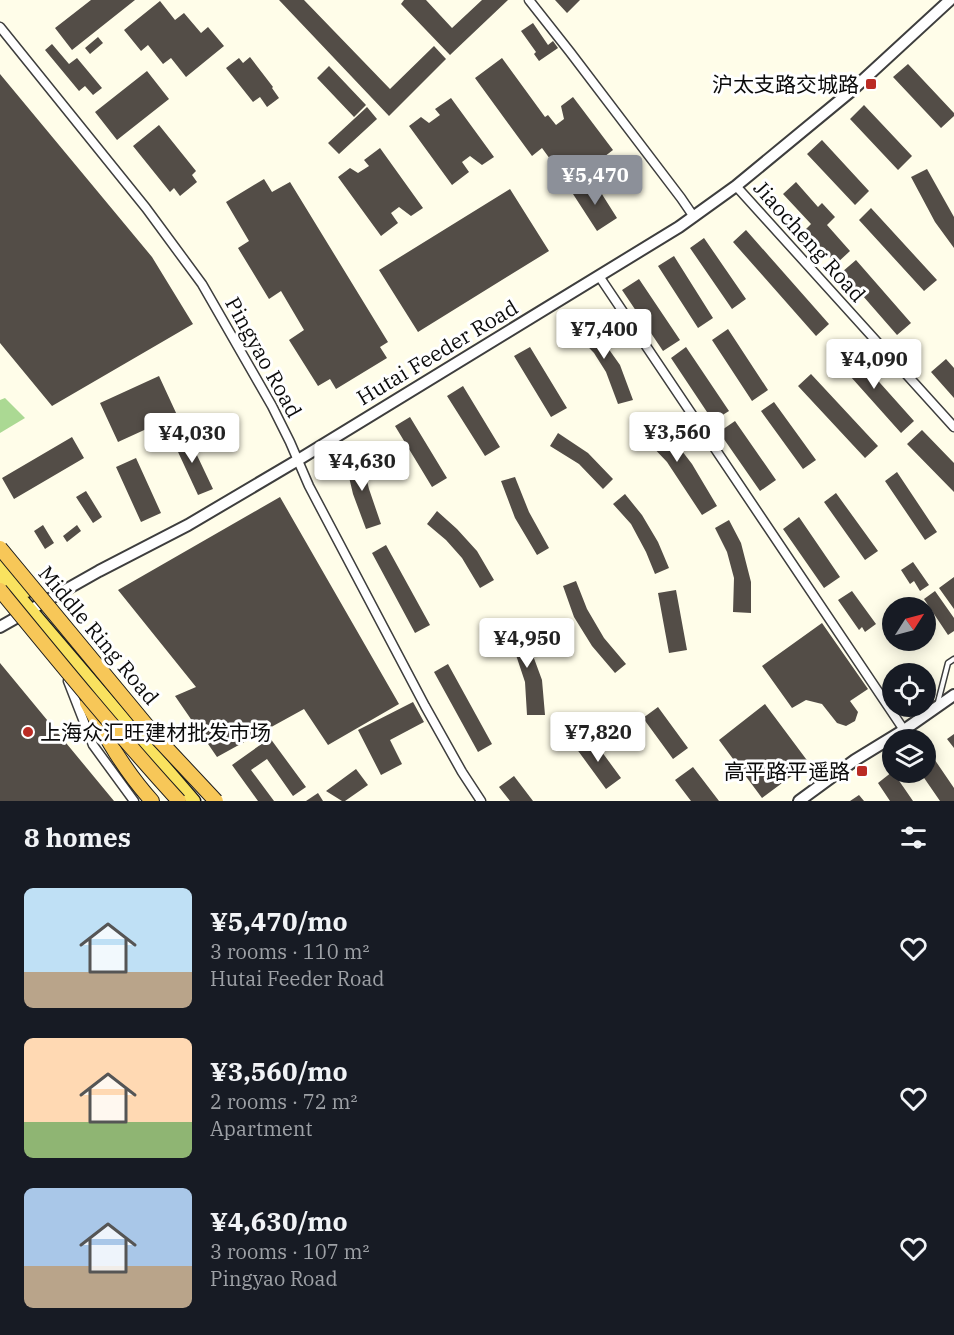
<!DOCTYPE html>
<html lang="en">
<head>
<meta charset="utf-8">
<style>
	body { margin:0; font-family:"IBM Plex Serif","Noto Sans SC",serif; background:#20242c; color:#f1f3f6; height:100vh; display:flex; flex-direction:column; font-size:22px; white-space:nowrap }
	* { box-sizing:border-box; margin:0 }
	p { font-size:20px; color:#9ea1a6 }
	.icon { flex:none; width:33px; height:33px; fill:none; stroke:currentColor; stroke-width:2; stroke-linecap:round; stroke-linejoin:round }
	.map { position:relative; height:801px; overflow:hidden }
	.side { display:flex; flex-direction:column; background:#171b24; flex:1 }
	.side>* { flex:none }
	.needle { width:39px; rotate:54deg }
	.buttons { position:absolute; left:882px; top:597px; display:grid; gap:12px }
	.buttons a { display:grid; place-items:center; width:54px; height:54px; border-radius:50%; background:#171b24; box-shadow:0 3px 15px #0003; font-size:30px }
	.price { position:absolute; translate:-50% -51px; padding:0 14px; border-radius:6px; background:#fff; color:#222; font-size:20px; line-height:39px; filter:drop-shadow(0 2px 3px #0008) }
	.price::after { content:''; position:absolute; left:50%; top:36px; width:18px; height:14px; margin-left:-9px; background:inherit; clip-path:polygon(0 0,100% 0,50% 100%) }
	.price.active { background:#8c9099; color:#fff }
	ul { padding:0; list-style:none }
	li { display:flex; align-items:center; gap:18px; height:150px; padding:0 24px }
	li span { display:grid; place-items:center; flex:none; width:168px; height:120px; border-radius:9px; color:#555 }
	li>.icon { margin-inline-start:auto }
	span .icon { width:72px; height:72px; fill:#fffc; stroke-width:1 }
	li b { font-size:26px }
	h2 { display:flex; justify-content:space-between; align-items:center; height:72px; padding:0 24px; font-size:26px }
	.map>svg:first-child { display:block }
</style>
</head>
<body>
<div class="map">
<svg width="954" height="801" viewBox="0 0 954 801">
	<rect width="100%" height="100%" fill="#fffde9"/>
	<path fill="#abd993" d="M5 398 25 418 0 433V400Z"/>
	<path fill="#534d47" d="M91 0H135L72 50 55 28Z
		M279 0H304L390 89 434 46 446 59 389 116Z
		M404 0H426L452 28 482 0H508L450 55 401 4Z
		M555 0H580L567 13Z
		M160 1 175 20 184 13 201 33 208 27 224 46 186 77 171 58 163 64 148 45 141 51 124 30Z
		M533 23 548 45 553 41 558 48 539 61 534 54 536 52 521 31Z
		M98 37 103 43 90 54 85 48Z
		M52 44 69 64 77 58 102 88 93 95 85 86 79 91 45 50Z
		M250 57 273 87 272 88 279 98 267 107 260 97 253 102 226 68 239 58 243 63Z
		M502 58 545 117 548 115 556 125 564 119 561 106 573 97 613 150 600 160 594 162 591 158 580 166 583 170V175L572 183 569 179 566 181 542 148 532 156 475 78Z
		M908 64 954 113V116L941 128 893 77Z
		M329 66 366 105 354 117 317 78Z
		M147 71 169 99 117 140 95 112Z
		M0 74 152 257 193 324 52 406 0 343Z
		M451 98 494 157 482 165 470 156 462 162 469 172 452 185 409 126 421 117 429 123 440 115 435 109Z
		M864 105 912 156 898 170 850 119Z
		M367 107 377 119 339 154 328 143Z
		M159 125 196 171 192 175 197 182 180 196 174 188 170 192 133 146Z
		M822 140 869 191 855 205 807 154Z
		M380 148 423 208 411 216 399 207 391 213 398 223 381 236 338 177 350 168 358 173 369 166 364 160Z
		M927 169 954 217V248L935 222 911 177Z
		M264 179 272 192 290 182 388 342 380 347 387 358 336 389 330 379 318 386 289 340 304 330 281 291 269 299 238 248 249 241 226 202Z
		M593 180 617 218 597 231 573 194Z
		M796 182 818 207 822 203 835 217 827 225 850 251 836 264 805 230 811 224 783 194Z
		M510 189 549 251 418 332 379 270Z
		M871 208 937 280 924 291 859 220Z
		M746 230 829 324 816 336 733 242Z
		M704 238 746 299 732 309 690 248Z
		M674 256 713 318 698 328 658 266Z
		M856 260 911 323 897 335 842 272Z
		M639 279 680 340 663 351 622 290Z
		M581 317 603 341 620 365 633 400 618 404 606 372 594 353 570 328Z
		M728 329 768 390 752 401 712 340Z
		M847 346 914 421 901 433 834 358Z
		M530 347 567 408 551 417 514 356Z
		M686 347 729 411 713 421 671 358Z
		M946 359 954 368V398L931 372Z
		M811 374 878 446 865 458 798 386Z
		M159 376 177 415 118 442 100 403Z
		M463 386 500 447 485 456 447 396Z
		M774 402 816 460 803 469 761 411Z
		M646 414 679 447 692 464 717 506 702 515 667 462 633 426Z
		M410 417 447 478 432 487 395 426Z
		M735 421 776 480 760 491 719 432Z
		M922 430 954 463V492L907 444Z
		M186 432 213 489 198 495 172 439Z
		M558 433 588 453 613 479 603 489 579 464 550 446Z
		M72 437 84 458 14 499 2 478Z
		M361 456 369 489 381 524 366 529 353 494 345 460Z
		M136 458 161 513 141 522 116 467Z
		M897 472 937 532 925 540 885 481Z
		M515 477 529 512 549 548 537 555 515 518 501 481Z
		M86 491 102 517 93 523 76 497Z
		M836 493 878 551 865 560 824 502Z
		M625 494 642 515 658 542 669 568 655 574 646 552 631 524 613 504Z
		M280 497 399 704 328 745 304 709 217 757 175 696 196 687 118 590Z
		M437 511 457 529 477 551 494 580 480 588 462 558 446 540 427 524Z
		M799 517 840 577 824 588 783 529Z
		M729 520 741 543 751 582V613L733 612 734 578 727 552 715 528Z
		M43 525 54 543 45 549 34 531Z
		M77 525 81 531 67 542 63 536Z
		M386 545 430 625 415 633 372 553Z
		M913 562 929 585 920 591 914 581 910 584 901 570Z
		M954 577V609L939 588Z
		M576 581 587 609 604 638 626 664 615 673 592 646 574 617 563 586Z
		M676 590 687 650 669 653 658 593Z
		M852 591 876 624 865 632 862 627 859 630 838 600Z
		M935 591 954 618V631L948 635 924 599Z
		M903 598 907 604 910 601 915 608H892V613L889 608Z
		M513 618 528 642 542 680 545 715H527L525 682 515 652 501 626Z
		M822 623 868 689 850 701 858 712 855 721 846 726 837 723 822 704 806 700 792 708 762 666Z
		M0 663 114 801H0Z
		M448 664 492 744 478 752 434 672Z
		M413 702 424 722 390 740 402 764 381 775 358 730Z
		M765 704 809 763 762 798 719 740Z
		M658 707 688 748 673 759 643 718Z
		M954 734V748L947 739Z
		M591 737 621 778 606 789 576 748Z
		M270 738 306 787 293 796 267 759 251 770 274 801H258L232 765Z
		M926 747 954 788V801H940L920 772H926Z
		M693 767 719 801H691L675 780Z
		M356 769 368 785 345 801H342L326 791Z
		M892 772H893L913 801H890L878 783Z
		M514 776 533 801H510L499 787Z
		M318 793 323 801H306Z
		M859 795 864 801H850Z"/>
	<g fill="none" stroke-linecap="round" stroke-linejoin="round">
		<defs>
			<path id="service" d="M938 702 948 663 954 659"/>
			<path id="minor" d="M529 0 570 52 681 198 694 217
				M0 27 146 208 202 284 272 406 290 442 309 486 425 706 462 772 481 801
				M736 186 954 427
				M599 276 904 730
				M68 681 93 745 134 801"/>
			<path id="tertiary" d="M0 627 99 571 188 525 298 460 679 227 736 186 850 92 950 0
				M799 801 855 760 904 730 954 695"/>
			<path id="primary" d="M0 559 27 591
				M0 574 194 801"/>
			<path id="trunk" d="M87 703C106 738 125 771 152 801"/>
		</defs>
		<use href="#service" stroke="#3e3e3e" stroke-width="7"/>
		<use href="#minor" stroke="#3e3e3e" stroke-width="11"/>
		<use href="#tertiary" stroke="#3e3e3e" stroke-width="14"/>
		<use href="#primary" stroke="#1c1c1c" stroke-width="15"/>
		<use href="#trunk" stroke="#1c1c1c" stroke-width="16"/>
		<use href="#service" stroke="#fff" stroke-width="4"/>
		<use href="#minor" stroke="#fff" stroke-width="8"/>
		<use href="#tertiary" stroke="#fff" stroke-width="10"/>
		<use href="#primary" stroke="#f9e25f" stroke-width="12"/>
		<use href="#trunk" stroke="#f7c758" stroke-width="14"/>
		<defs>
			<path id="trunk-bridge" d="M0 548 158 739 216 801
				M0 590C59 662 117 733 179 801"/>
		</defs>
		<use href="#trunk-bridge" stroke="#1c1c1c" stroke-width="16" stroke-linecap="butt"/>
		<use href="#trunk-bridge" stroke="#f7c758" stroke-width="14"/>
	</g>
	<g fill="#ba2b24" stroke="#fff" stroke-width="2">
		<rect x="865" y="78" width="12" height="12" rx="3"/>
		<circle cx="28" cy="732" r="6"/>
		<rect x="856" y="765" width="12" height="12" rx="3"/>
	</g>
	<g text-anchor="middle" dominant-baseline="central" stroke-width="6" stroke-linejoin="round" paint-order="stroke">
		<g font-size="21" fill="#0b0b0b" stroke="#fff" text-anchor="end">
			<text x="859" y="84">沪太支路交城路</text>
			<text x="40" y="732" text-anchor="start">上海众汇旺建材批发市场</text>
			<text x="850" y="771">高平路平遥路</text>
		</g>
		<g font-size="21" fill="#0b0b0b" stroke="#fff">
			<text transform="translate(810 241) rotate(48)">Jiaocheng Road</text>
			<text transform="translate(437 352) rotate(-31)">Hutai Feeder Road</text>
			<text transform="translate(264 357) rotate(61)">Pingyao Road</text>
			<text transform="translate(99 635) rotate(50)">Middle Ring Road</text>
		</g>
	</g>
</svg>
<div class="buttons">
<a><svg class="needle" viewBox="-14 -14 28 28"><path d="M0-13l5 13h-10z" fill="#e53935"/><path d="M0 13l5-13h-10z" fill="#9ea1a6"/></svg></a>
<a><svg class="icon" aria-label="locate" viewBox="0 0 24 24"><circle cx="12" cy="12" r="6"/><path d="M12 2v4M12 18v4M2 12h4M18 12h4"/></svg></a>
<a><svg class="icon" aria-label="layers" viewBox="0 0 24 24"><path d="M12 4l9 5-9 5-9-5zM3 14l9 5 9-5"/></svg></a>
</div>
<b class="price active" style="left:595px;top:206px">¥5,470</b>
<b class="price" style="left:604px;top:360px">¥7,400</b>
<b class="price" style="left:874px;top:390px">¥4,090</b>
<b class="price" style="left:677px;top:463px">¥3,560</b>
<b class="price" style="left:192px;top:464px">¥4,030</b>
<b class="price" style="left:362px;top:492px">¥4,630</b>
<b class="price" style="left:527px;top:669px">¥4,950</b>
<b class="price" style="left:598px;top:763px">¥7,820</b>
</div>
<section class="side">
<h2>8 homes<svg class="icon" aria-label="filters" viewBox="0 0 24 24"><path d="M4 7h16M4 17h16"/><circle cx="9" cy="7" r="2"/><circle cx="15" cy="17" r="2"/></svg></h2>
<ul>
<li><span style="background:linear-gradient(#bfe0f5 70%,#b9a48a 0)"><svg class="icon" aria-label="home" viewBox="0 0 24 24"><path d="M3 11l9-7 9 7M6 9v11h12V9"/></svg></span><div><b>¥5,470/mo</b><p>3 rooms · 110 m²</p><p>Hutai Feeder Road</p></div><svg class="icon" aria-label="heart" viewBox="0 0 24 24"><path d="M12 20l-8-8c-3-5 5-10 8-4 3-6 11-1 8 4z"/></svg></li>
<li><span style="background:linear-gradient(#ffd9b3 70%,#8fb573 0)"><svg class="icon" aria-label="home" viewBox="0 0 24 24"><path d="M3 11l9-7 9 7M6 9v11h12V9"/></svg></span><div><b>¥3,560/mo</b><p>2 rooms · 72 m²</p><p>Apartment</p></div><svg class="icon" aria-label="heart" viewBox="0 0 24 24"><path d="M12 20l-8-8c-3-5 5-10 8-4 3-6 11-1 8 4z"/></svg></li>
<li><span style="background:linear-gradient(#a9c7e8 65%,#b9a48a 0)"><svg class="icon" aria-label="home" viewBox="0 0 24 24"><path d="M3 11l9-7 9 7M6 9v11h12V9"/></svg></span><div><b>¥4,630/mo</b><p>3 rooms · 107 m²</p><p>Pingyao Road</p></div><svg class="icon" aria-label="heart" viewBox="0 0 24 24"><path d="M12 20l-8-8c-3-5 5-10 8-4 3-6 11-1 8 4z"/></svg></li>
</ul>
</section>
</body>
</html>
